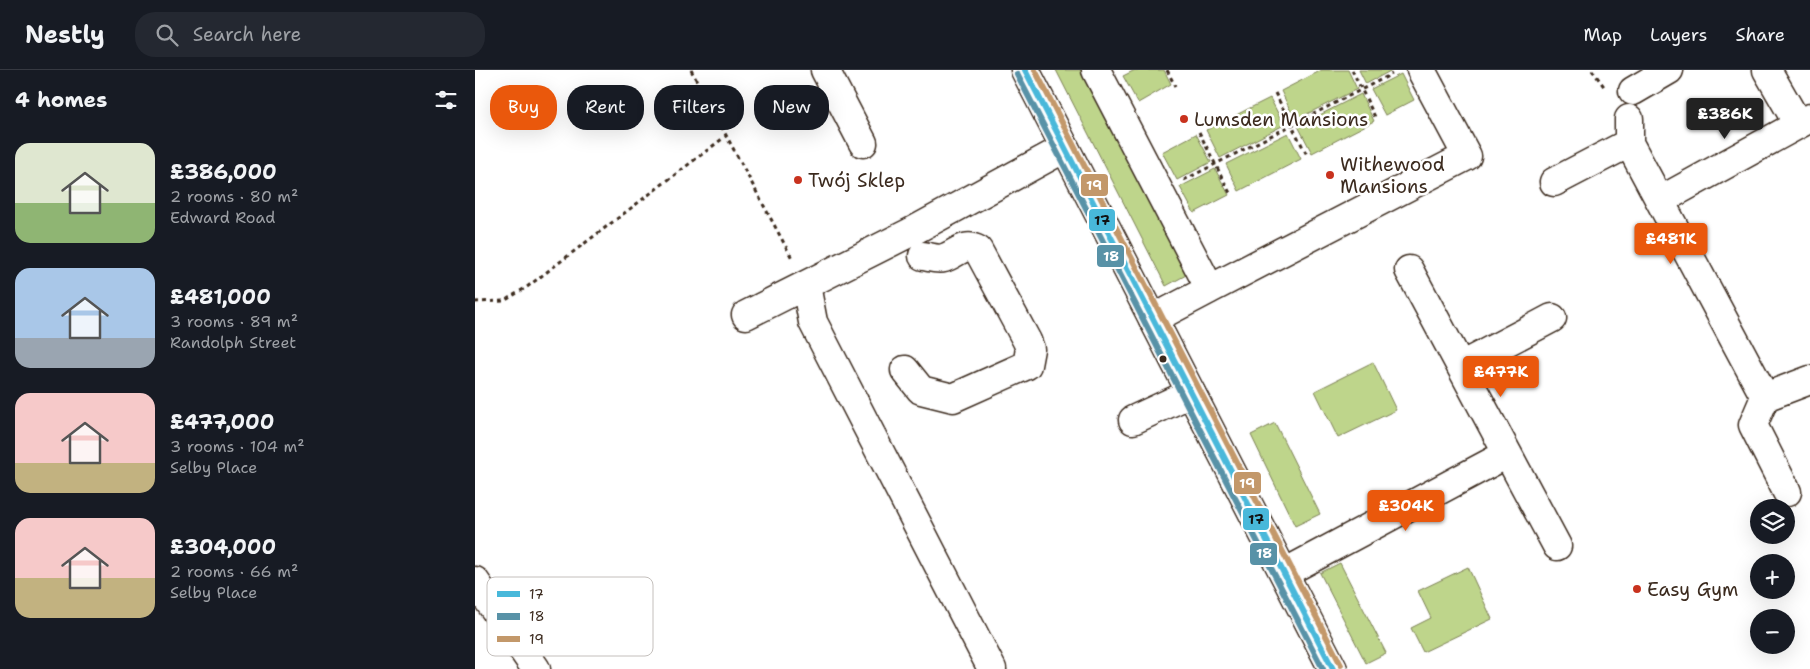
<!DOCTYPE html>
<html lang="en">
<head>
<meta charset="utf-8">
<style>
	body { margin:0; font-family:"Shantell Sans",sans-serif; background:#242831; color:#f1f3f6; height:100vh; display:flex; flex-direction:column; font-size:19px; white-space:nowrap }
	* { box-sizing:border-box; margin:0 }
	p { font-size:16px; color:#9ea1a6 }
	.icon { flex:none; width:28px; height:28px; fill:none; stroke:currentColor; stroke-width:2; stroke-linecap:round; stroke-linejoin:round }
	.map { position:relative; flex:1; overflow:hidden }
	.drawer { display:flex; flex-direction:column; background:#171b24; width:475px }
	.drawer>* { flex:none }
	.guide { position:absolute; left:15px; top:15px; width:475px; height:45px; display:flex; gap:10px }
	.controls { position:absolute; left:1275px; top:429px; display:grid; gap:10px }
	.controls a { display:grid; place-items:center; width:45px; height:45px; border-radius:50%; background:#171b24; box-shadow:0 5px 20px #0002; font-size:25px }
	.price { position:absolute; translate:-50% -42px; padding:0 11px; border-radius:5px; background:#ea580c; color:#fff; font-size:16px; line-height:32px; filter:drop-shadow(0 1px 2px #0008) }
	.price::after { content:''; position:absolute; left:50%; top:30px; width:15px; height:11px; margin-left:-8px; background:inherit; clip-path:polygon(0 0,100% 0,50% 100%) }
	.price.on { background:#222; color:#fff }
	ul { padding:0; list-style:none }
	li { display:flex; align-items:center; gap:15px; height:125px; padding:0 15px }
	li span { display:grid; place-items:center; flex:none; width:140px; height:100px; border-radius:15px; color:#555 }
	li>.icon { margin-inline-start:auto }
	span .icon { width:60px; height:60px; fill:#fffc; stroke-width:1 }
	li b { font-size:21px }
	h2 { display:flex; justify-content:space-between; align-items:center; height:60px; padding:0 15px; font-size:21px }
	.chip { padding:0 18px; border-radius:20px; background:#171b24; box-shadow:0 5px 20px #0002; font-size:18px; line-height:45px }
	.chip.on { background:#ea580c; color:#fff }
	header { display:flex; align-items:center; gap:30px; box-sizing:border-box; height:70px; padding:0 25px; background:#171b24; border-bottom:1px solid #363941 }
	header strong { font-size:24px }
	nav { display:flex; gap:28px; margin-inline-start:auto; font-size:18px }
	.search { width:350px; height:45px; background:#242831; display:flex; align-items:center; gap:12px; box-sizing:border-box; padding:0 18px; border-radius:20px; color:#9ea1a6; font-size:19px }
	main { display:flex; flex:1; min-height:0 }
	.map>svg:first-child { display:block }
</style>
</head>
<body>
<header>
<strong>Nestly</strong>
<div class="search"><svg class="icon" aria-label="search" viewBox="0 0 24 24"><circle cx="10" cy="10" r="6"/><path d="M15 15l6 6"/></svg>Search here</div>
<nav><a>Map</a><a>Layers</a><a>Share</a></nav>
</header>
<main>
<section class="drawer">
<h2>4 homes<svg class="icon" aria-label="filters" viewBox="0 0 24 24"><path d="M4 7h16M4 17h16"/><circle cx="9" cy="7" r="2"/><circle cx="15" cy="17" r="2"/></svg></h2>
<ul>
<li><span style="background:linear-gradient(#dfe7d0 60%,#8fb573 0)"><svg class="icon" aria-label="home" viewBox="0 0 24 24"><path d="M3 11l9-7 9 7M6 9v11h12V9"/></svg></span><div><b>£386,000</b><p>2 rooms · 80 m²</p><p>Edward Road</p></div></li>
<li><span style="background:linear-gradient(#a9c7e8 70%,#9aa5b1 0)"><svg class="icon" aria-label="home" viewBox="0 0 24 24"><path d="M3 11l9-7 9 7M6 9v11h12V9"/></svg></span><div><b>£481,000</b><p>3 rooms · 89 m²</p><p>Randolph Street</p></div></li>
<li><span style="background:linear-gradient(#f6c9c9 70%,#c2b280 0)"><svg class="icon" aria-label="home" viewBox="0 0 24 24"><path d="M3 11l9-7 9 7M6 9v11h12V9"/></svg></span><div><b>£477,000</b><p>3 rooms · 104 m²</p><p>Selby Place</p></div></li>
<li><span style="background:linear-gradient(#f6c9c9 60%,#c2b280 0)"><svg class="icon" aria-label="home" viewBox="0 0 24 24"><path d="M3 11l9-7 9 7M6 9v11h12V9"/></svg></span><div><b>£304,000</b><p>2 rooms · 66 m²</p><p>Selby Place</p></div></li>
</ul>
</section>
<div class="map">
<svg width="1335" height="599" viewBox="0 0 1335 599">
	<rect width="100%" height="100%" fill="#fff"/>
	<filter id="ink" filterUnits="userSpaceOnUse"><feTurbulence type="fractalNoise" baseFrequency=".02" numOctaves="2"/><feDisplacementMap in="SourceGraphic" scale="10" xChannelSelector="R" yChannelSelector="G"/><feConvolveMatrix kernelMatrix="1 2 1 2 8 2 1 2 1" color-interpolation-filters="sRGB"/></filter>
	<g filter="url(#ink)">
		<path fill="#bed58b" stroke="#7c8054" d="M581 0H609L713 204 691 216Z
			M660 0H689L696 14 663 33 648 6Z
			M847 0H873L882 19 820 50 806 21Z
			M884 0H917L891 14Z
			M926 4 939 30 910 45 896 19Z
			M886 24 899 51 837 83 823 56Z
			M795 28 809 55 745 88 731 60Z
			M813 63 826 89 764 121 751 94Z
			M721 64 736 92 702 110 687 82Z
			M740 99 754 125 719 143 705 117Z
			M898 292 921 340 863 368 840 321Z
			M800 353 845 444 820 456 776 365Z
			M865 493 911 583 891 593 845 503Z
			M993 497 1017 549 948 582 936 558 956 548 943 521Z"/>
		<g fill="none" stroke-linecap="round" stroke-linejoin="round">
			<defs>
				<path id="minor" d="M350 0 388 73
					M621 0 735 219 992 86 946 0
					M1292 0 1323 54
					M1158 21 1194 0
					M1154 49V73L1290 327
					M1079 112 1154 73
					M1186 130 1335 48
					M934 200 1082 476
					M331 215 338 252 517 599
					M271 245 436 162 590 78
					M678 249 735 219
					M986 296 1077 248
					M430 300 446 320 478 328 552 295 555 279 552 271 503 180C489 172 482 184 469 188 462 190 455 187 448 186
					M1290 327 1278 355 1312 422
					M1290 327 1335 310
					M658 350 716 323
					M809 503 1032 384
					M0 511 61 599"/>
				<path id="major" d="M550 0 858 599"/>
			</defs>
			<use href="#minor" stroke="#3b2a1e" stroke-width="31"/>
			<use href="#major" stroke="#3b2a1e" stroke-width="31"/>
			<path stroke="#3b2a1e" stroke-width="3" stroke-dasharray="4 4" stroke-linecap="butt" d="M216 0 318 190
				M692 0 700 16
				M877 0 901 49
				M1117 0 1130 18
				M800 23 832 85
				M724 62 756 125
				M709 110 917 4
				M0 232 29 231 52 217 251 66"/>
			<use href="#minor" stroke="#fff" stroke-width="28"/>
			<use href="#major" stroke="#fff" stroke-width="28"/>
			<defs>
				<path id="bus-1" d="M550 0 858 599"/>
				<path id="bus-2" d="M542 4 848 599"/>
				<path id="bus-3" d="M560 0 866 595"/>
			</defs>
			<use href="#bus-1" stroke="#fff" stroke-width="10"/>
			<use href="#bus-2" stroke="#fff" stroke-width="10"/>
			<use href="#bus-3" stroke="#fff" stroke-width="10"/>
			<use href="#bus-1" stroke="#48b8da" stroke-width="6"/>
			<use href="#bus-2" stroke="#5892a7" stroke-width="6"/>
			<use href="#bus-3" stroke="#c3986a" stroke-width="6"/>
		</g>
	</g>
	<g fill="#c8321e" stroke="#fff" stroke-width="2">
		<circle cx="709" cy="49" r="5"/>
		<circle cx="855" cy="105" r="5"/>
		<circle cx="323" cy="110" r="5"/>
		<circle cx="1162" cy="519" r="5"/>
	</g>
	<circle fill="#3b2a1e" stroke="#fff" stroke-width="2" cx="688" cy="289" r="4.5"/>
	<g text-anchor="middle" dominant-baseline="central" stroke-width="5" stroke-linejoin="round" paint-order="stroke">
		<g font-size="19" fill="#3b2a1e" stroke="#fff" text-anchor="start">
			<text x="719" y="49">Lumsden Mansions</text>
			<text x="865" y="94">Withewood<tspan x="865" dy="22">Mansions</tspan></text>
			<text x="333" y="110">Twój Sklep</text>
			<text x="1172" y="519">Easy Gym</text>
		</g>
	</g>
	<rect x="12" y="507" width="166" height="79" rx="8" fill="#fff" stroke="#c4bfbc" stroke-width="1"/>
	<rect x="22" y="521" width="23" height="6" fill="#48b8da"/>
	<rect x="22" y="543" width="23" height="7" fill="#5892a7"/>
	<rect x="22" y="566" width="23" height="6" fill="#c3986a"/>
	<g font-size="14" fill="#3b2a1e">
		<text x="54" y="529">17</text>
		<text x="54" y="551">18</text>
		<text x="54" y="574">19</text>
	</g>
	<g stroke="#fff" stroke-width="2">
		<rect x="605" y="103" width="29" height="24" rx="5" fill="#c3986a"/>
		<rect x="613" y="138" width="28" height="24" rx="5" fill="#48b8da"/>
		<rect x="621" y="174" width="29" height="24" rx="5" fill="#5892a7"/>
		<rect x="758" y="401" width="29" height="24" rx="5" fill="#c3986a"/>
		<rect x="767" y="437" width="28" height="24" rx="5" fill="#48b8da"/>
		<rect x="774" y="472" width="29" height="24" rx="5" fill="#5892a7"/>
	</g>
	<g font-size="14" text-anchor="middle" font-weight="bold" fill="#fff">
		<text x="619" y="120">19</text>
		<text x="636" y="191">18</text>
		<text x="772" y="418">19</text>
		<text x="789" y="488">18</text>
	</g>
	<g font-size="14" text-anchor="middle" font-weight="bold" fill="#111">
		<text x="627" y="155">17</text>
		<text x="781" y="454">17</text>
	</g>
</svg>
<div class="controls">
<a><svg class="icon" aria-label="layers" viewBox="0 0 24 24"><path d="M12 4l9 5-9 5-9-5zM3 14l9 5 9-5"/></svg></a>
<a>+</a>
<a>−</a>
</div>
<b class="price on" style="left:1250px;top:70px">£386K</b>
<b class="price" style="left:1196px;top:195px">£481K</b>
<b class="price" style="left:1026px;top:328px">£477K</b>
<b class="price" style="left:931px;top:462px">£304K</b>
<div class="guide">
<a class="chip on">Buy</a>
<a class="chip">Rent</a>
<a class="chip">Filters</a>
<a class="chip">New</a>
</div>
</div>
</main>
</body>
</html>
